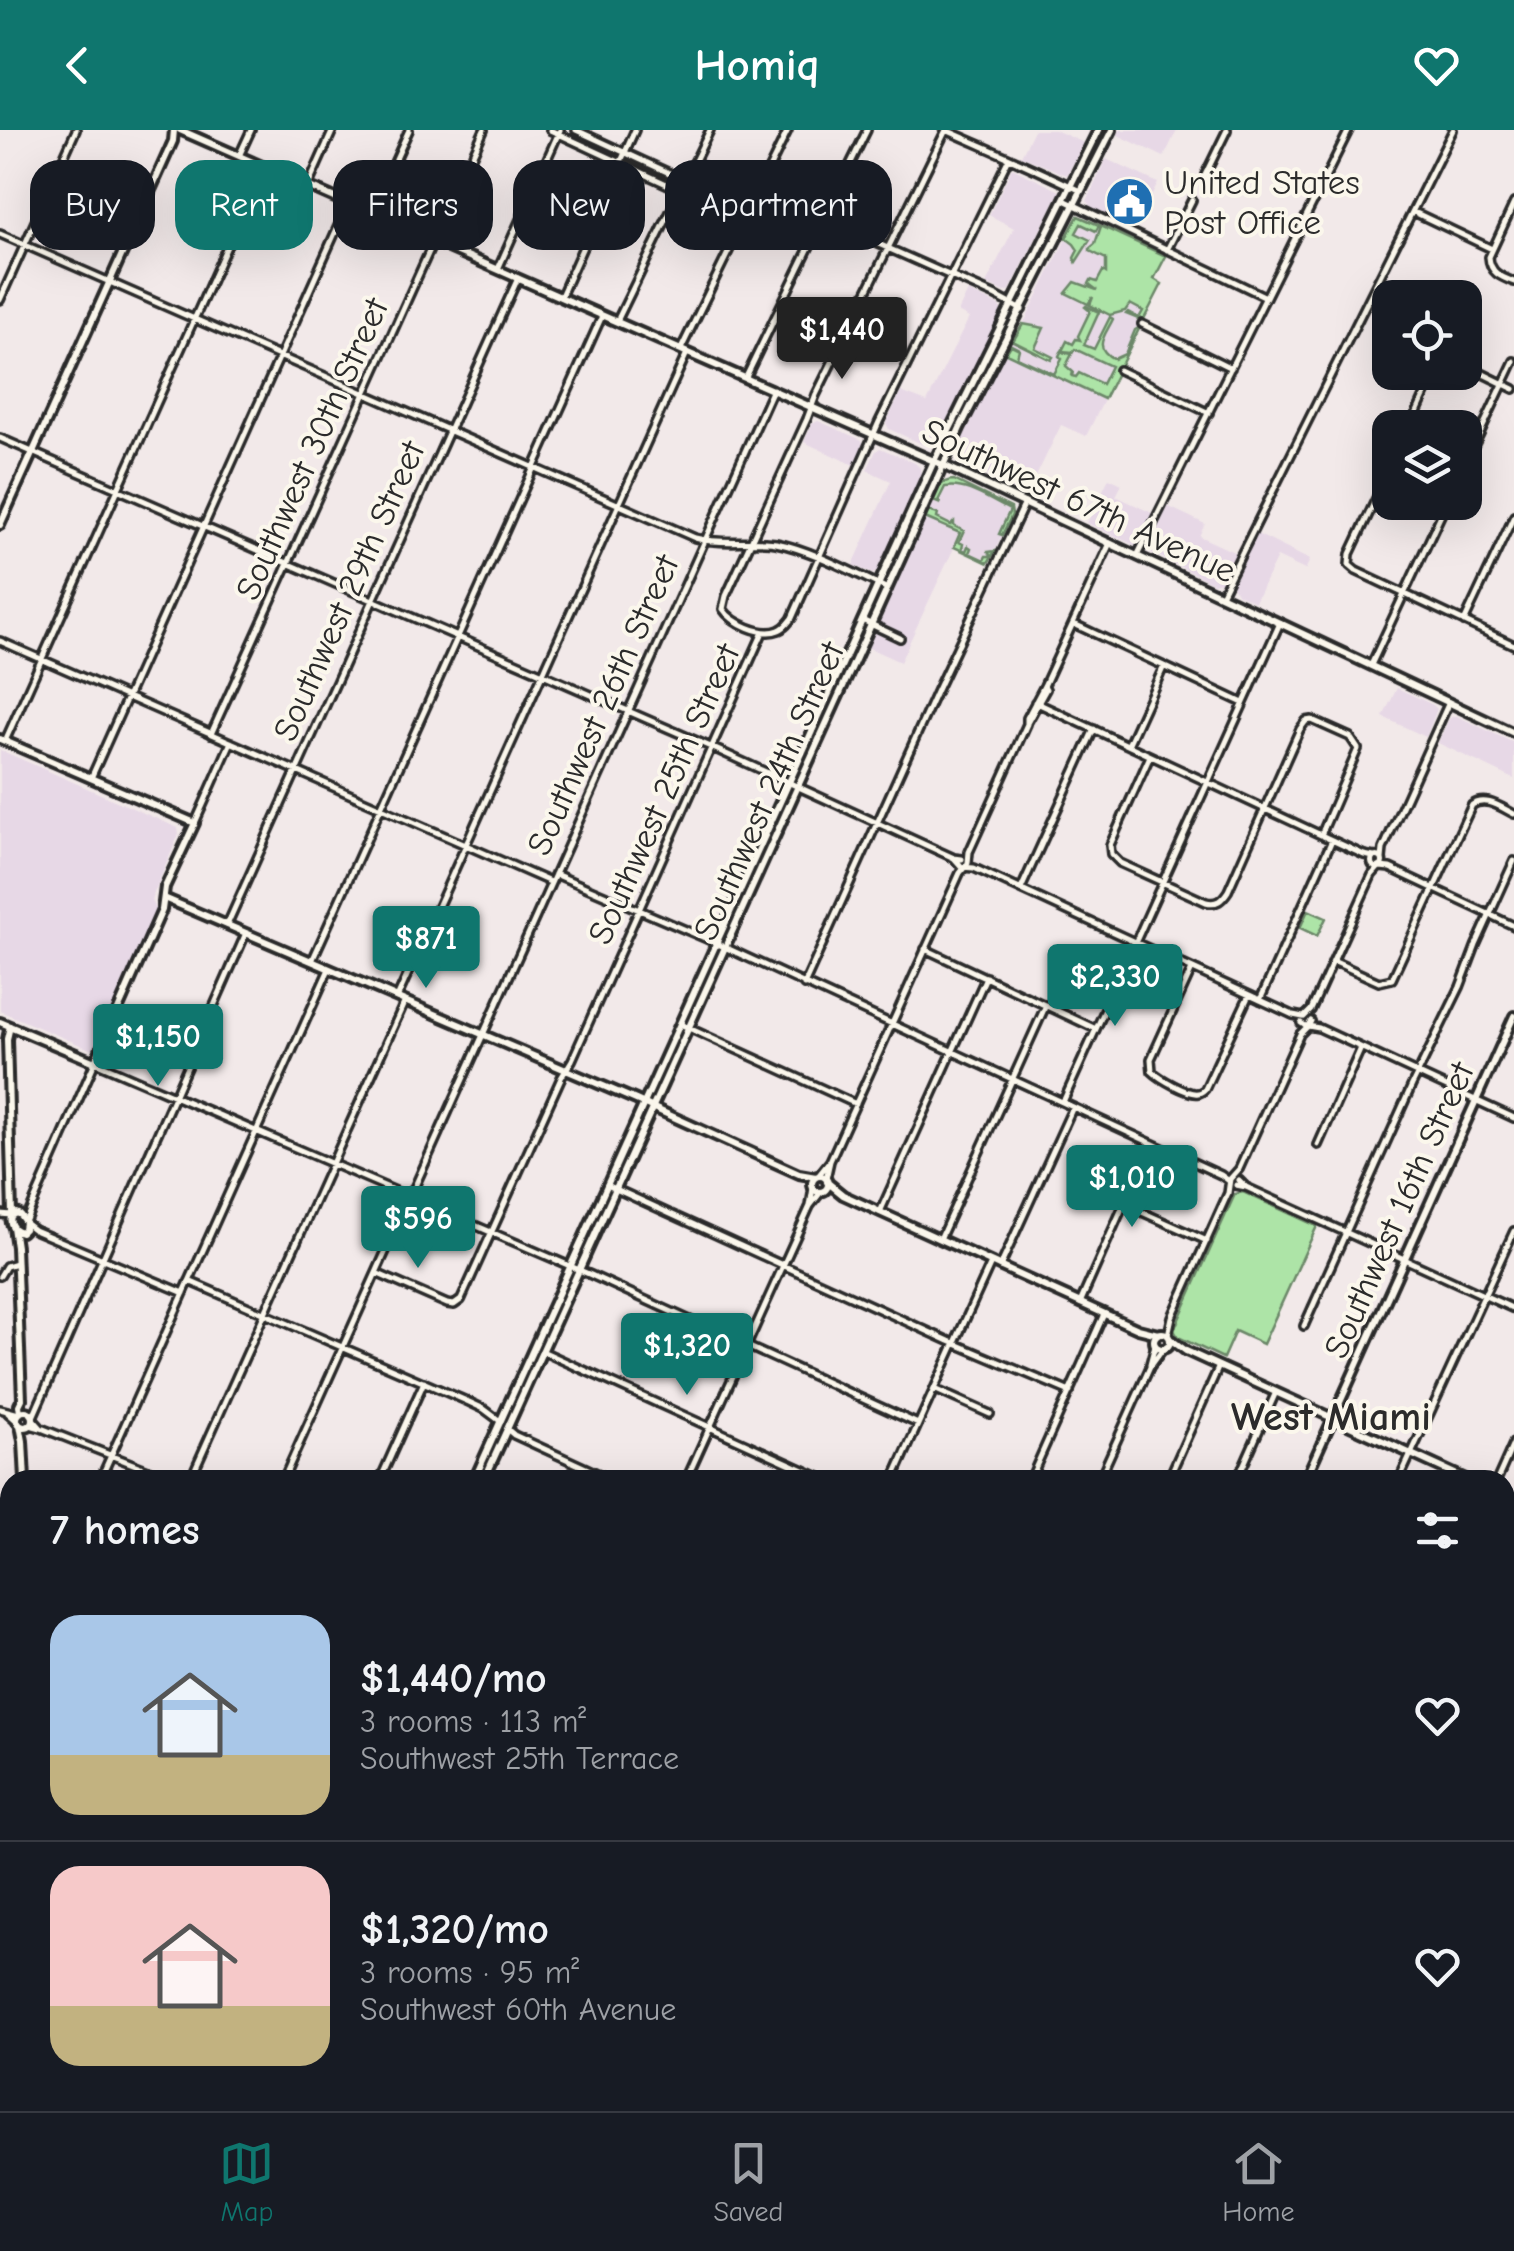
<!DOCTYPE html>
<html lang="en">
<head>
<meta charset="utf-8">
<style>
	body { margin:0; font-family:"Comic Neue",sans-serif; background:#20242c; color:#f1f3f6; height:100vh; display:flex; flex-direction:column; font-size:38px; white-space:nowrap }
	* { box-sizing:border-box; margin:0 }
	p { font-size:32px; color:#9ea1a6 }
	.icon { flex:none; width:55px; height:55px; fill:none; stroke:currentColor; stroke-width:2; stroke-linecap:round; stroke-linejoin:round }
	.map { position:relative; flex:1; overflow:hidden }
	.sheet { position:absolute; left:0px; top:1340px; width:1515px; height:642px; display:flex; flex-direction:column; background:#171b24; border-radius:30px 30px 0 0; box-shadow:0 10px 40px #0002 }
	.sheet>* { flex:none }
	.guide { position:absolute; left:30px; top:30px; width:1000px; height:90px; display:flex; gap:20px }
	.fabs { position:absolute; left:1372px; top:150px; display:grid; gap:20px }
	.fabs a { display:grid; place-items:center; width:110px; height:110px; border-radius:20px; background:#171b24; box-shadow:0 10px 40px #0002; font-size:50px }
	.price { position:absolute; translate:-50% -85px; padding:0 22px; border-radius:10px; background:#0f766e; color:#fff; font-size:32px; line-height:65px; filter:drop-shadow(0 2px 5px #0008) }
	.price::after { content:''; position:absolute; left:50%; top:60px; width:30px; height:22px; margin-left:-15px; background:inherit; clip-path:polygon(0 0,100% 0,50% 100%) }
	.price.active { background:#222; color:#fff }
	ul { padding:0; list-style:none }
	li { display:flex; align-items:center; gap:30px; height:250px; padding:0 50px }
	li+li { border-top:2px solid #363941 }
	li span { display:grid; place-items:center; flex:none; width:280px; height:200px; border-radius:30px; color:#555 }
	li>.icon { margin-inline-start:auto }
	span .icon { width:120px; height:120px; fill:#fffc; stroke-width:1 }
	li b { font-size:42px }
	h2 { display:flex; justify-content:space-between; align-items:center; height:120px; padding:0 50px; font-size:42px }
	.pill { padding:0 35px; border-radius:30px; background:#171b24; box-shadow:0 10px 40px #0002; font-size:35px; line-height:90px }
	.pill.active { background:#0f766e; color:#fff }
	header { display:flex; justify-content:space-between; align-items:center; height:130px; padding:0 50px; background:#0f766e; color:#fff; font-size:45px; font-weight:700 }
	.dock { display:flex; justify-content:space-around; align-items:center; height:140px; border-top:2px solid #363941; background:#171b24; font-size:28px; color:#9ea1a6 }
	.dock a { display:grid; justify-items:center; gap:5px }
	.dock .active { color:#0f766e }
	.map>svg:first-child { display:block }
</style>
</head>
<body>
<header><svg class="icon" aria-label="back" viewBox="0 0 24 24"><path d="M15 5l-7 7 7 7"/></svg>Homiq<svg class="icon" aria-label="heart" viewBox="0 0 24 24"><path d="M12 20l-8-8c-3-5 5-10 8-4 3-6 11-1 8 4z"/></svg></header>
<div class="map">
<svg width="1514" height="1981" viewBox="0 0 1514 1981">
	<rect width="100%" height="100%" fill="#f2e9e9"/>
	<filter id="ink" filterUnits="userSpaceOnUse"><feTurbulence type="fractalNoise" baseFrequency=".01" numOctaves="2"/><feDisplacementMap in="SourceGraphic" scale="20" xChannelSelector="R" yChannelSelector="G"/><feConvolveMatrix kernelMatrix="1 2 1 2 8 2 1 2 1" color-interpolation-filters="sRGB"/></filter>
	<g filter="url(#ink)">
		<path fill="#e7d8e6" d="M1034 0H1055L1084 13 1067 45 1021 26Z
			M1120 0H1177L1164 27 1118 5Z
			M1106 29 1158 53 1136 97 1090 76 1087 71Z
			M1012 38 1060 61 1010 160 1005 162 986 154 1014 98 989 85Z
			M270 50 285 56 266 97 246 88 263 53Z
			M1081 87 1166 126 1154 149 1162 154 1086 306 1061 295 1028 363 963 332 959 328 957 318 988 253 1027 187 1076 89Z
			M968 161 998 175 1001 179V185L940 306 931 314H922L889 299 886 293 901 262 927 272 969 188 958 182Z
			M818 291 862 310 863 315 854 335 804 312 812 294Z
			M880 318 915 333 920 338 921 346 880 439 873 444 853 435 891 351 867 340 876 321Z
			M1109 348 1122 354 1116 366 1154 384 1136 416 1087 393Z
			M954 350 1007 375 1011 378V386L989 434 954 418 900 532 867 517 940 355 946 351Z
			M1165 375 1205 394 1199 406 1236 423 1222 451 1213 453 1150 422V406Z
			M1255 403 1310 430 1305 440 1277 427 1255 472 1238 464 1232 456 1236 443Z
			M1397 558 1433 575 1437 579 1426 607 1383 587Z
			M1453 586H1457L1514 613V649L1438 613 1449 589Z
			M0 620 178 698 179 704 151 770 155 779V786L98 914 94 918 90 919 0 881Z
			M1204 1972H1262V1973L1258 1981H1199Z"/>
		<path fill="#ade4a7" stroke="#6c8869" stroke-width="2.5" d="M1078 86 1099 95 1096 101 1081 94 1076 103 1090 110 1076 132 1074 128 1078 120 1074 114 1066 108Z
			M1101 96 1166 126 1154 149 1162 154 1143 191 1126 184 1128 182 1139 188 1143 181 1130 174 1125 181 1110 185 1090 175 1093 167 1088 174 1066 163 1075 152 1097 160 1089 154 1091 150 1097 152 1103 141 1106 143V129L1090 121V118L1095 114Z
			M1086 176 1099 182 1084 215 1094 219 1110 187 1113 189C1105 206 1092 217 1114 229L1125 224 1135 200 1140 197 1104 269 1006 223 1011 215 1019 219 1017 227 1054 244 1062 229 1059 226 1061 222 1072 224 1066 236 1073 242 1072 246 1076 247 1079 243 1102 254 1111 236 1075 219 1073 222 1062 221 1067 211 1073 214 1076 209 1080 210 1078 206 1090 181 1085 177Z
			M1023 194 1044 198 1035 218 1053 227 1051 230 1013 211Z
			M954 350 1011 378 1012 385 1002 405 999 404 1010 380C989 370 967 353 945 357L938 371 941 374 933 371C936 360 941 350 954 350Z
			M928 381 938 384 937 388 951 395 954 392V396L964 401 959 412 963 414 962 419 966 421 968 416 971 418 969 423 984 430 986 426H991L988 422 995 421 988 433 954 417 960 403 925 388Z
			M1308 780 1326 788 1317 806 1300 798Z
			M1243 1062 1317 1096 1263 1214 1235 1201 1223 1228 1178 1207 1174 1200 1235 1064Z
			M0 1567 10 1570V1610L0 1605Z
			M875 1972 930 1973 949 1981H881L875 1977Z"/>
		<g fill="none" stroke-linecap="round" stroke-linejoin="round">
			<defs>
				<path id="minor" d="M550 0 673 57 683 56
					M576 0 678 47 683 56
					M239 26 251 0
					M1009 28 879 292 792 488C787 494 786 497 779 500 762 507 732 493 723 479L726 466 807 289 816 265 946 0C991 20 1037 39 1081 61
					M694 32 798 82 865 108 996 166 1022 180
					M1205 45 1227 0
					M841 53 867 0
					M308 56 333 0
					M1064 70 1266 167
					M1514 73 1489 127C1490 143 1501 147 1514 152
					M1414 82 1492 119
					M371 84 409 0
					M0 104 695 408C721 415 749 409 776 413 812 420 854 443 888 459
					M1167 120 1192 70
					M498 139 560 0
					M561 166 635 0
					M0 170 76 0
					M617 191 710 0
					M1142 194 1231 238
					M681 219 788 0
					M1465 235 1514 259
					M1119 240 1209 283
					M746 247 821 93
					M1410 298 1435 242
					M0 308 713 618 954 728 962 729
					M1465 335 1514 231
					M1390 339 1350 424 1349 435 1356 441 1514 515
					M1137 426 1349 0
					M1221 465 1453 0
					M862 490 900 508
					M1464 492 1514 386
					M1074 494 1243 573
					M0 511 550 752
					M1371 535 1447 372
					M1035 572 1364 725 1374 727
					M1027 593 1046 559 1044 556
					M211 604 484 0
					M5 611 263 36
					M1128 615 1164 536
					M1150 626 1110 715 1111 724 1120 733 1206 772C1217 775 1222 770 1228 761L1300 599 1306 591 1312 590 1350 607 1358 619 1321 705
					M91 648 348 74
					M195 693 231 612
					M1371.5 732a5.5 5.5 0 1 1 11 0a5.5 5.5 0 1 1-11 0Z
					M954 728 962 737 974 738 1293 885 1303 887
					M1382 729 1383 719 1449 572
					M966 736 968 733 969 722 1027 594V588L1044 556 1110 413
					M1380 737 1390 738 1514 796
					M555 744 707 809 1221 1045 1229 1051
					M1021 759 1094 599
					M227 795 518 148
					M925 819 1096 899
					M312 831 602 186
					M1333 831 1379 852 1392 849 1472 675C1486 666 1500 677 1514 684
					M1192 839 1151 929 1152 941C1159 948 1188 965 1198 963 1200 963 1203 961 1205 959L1249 865
					M804 855 937 560 1025 373
					M397 868 687 223
					M1260 870 1332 710
					M1304 887 1311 880 1372 745 1379 737
					M1301 893 1307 897 1311 891
					M680 894 856 974
					M1308 896 1319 898 1514 988
					M1063 972 1280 493
					M1318 1015 1361 918
					M818 1046 830 1031
					M826 1049 830 1031 960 743 965 737
					M1239 1050 1246 1057
					M607 1055 949 1211 1070 1262
					M1236 1055 1246 1057 1514 1179
					M1124 1074 1207 1111
					M810 1076 813 1058
					M880 1082 986 847
					M0 1084 12 1085
					M25 1092 95 932 591 1145 918 1294
					M25 1093 34 1100 184 1163
					M940 1109 1046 875
					M1000 1137 1073 977
					M376 1143 447 1174 454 1175 461 1170 561 948 572 930 763 502
					M0 1146 6 1136 16 1133
					M189 1151 469 1272 484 1279 500 1291
					M1080 1173 1151 1013
					M1304 1196 1412 955 1460 857 1476 815 1514 731
					M1168 1205 1172 1187 1228 1063 1230 1049 1239 1039 1300 904 1307 897
					M542 1221 826 1350
					M1150 1234 1155 1215
					M934 1259 990 1284
					M0 1279 19 1284
					M8 1283 18 1292
					M33 1287 246 803
					M30 1295 41 1298 33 1289
					M41 1298 174 1350
					M507 1299 514 1305 612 1350
					M1033 1343 1048 1350
					M100 1350 329 839
					M190 1350 405 871
					M283 1350 773 259
					M380 1350 424 1252
					M686 1350 810 1076 821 1062
					M893 1350 991 1133
					M1030 1350 1104 1184
					M1099 1350 1150 1237 1163 1219
					M1168 1350 1219 1236
					M1237 1350 1276 1262
					M1399 1350 1514 1101
					M1497 1350 1514 1312
					M0 1376 10 1380
					M1505 1438 1514 1417
					M1505 1561 1514 1565
					M0 1563 10 1567
					M1505 1605 1514 1585
					M0 1608 10 1612
					M1505 1768 1514 1748
					M0 1820 10 1824
					M1505 1902 1514 1900
					M0 1908 10 1913
					M1505 1936 1514 1916
					M0 1972 10 1951
					M150 1972 170 1981
					M390 1972 409 1981
					M649 1972 668 1981
					M855 1972 874 1981
					M936 1972 955 1981
					M302 1981 306 1972
					M482 1981 486 1972
					M763 1981 767 1972
					M1060 1981 1064 1972
					M1191 1981 1195 1972
					M1264 1981 1268 1972
					M1337 1981 1341 1972
					M1410 1981 1413 1972
					M1485 1981 1489 1972"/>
				<path id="tertiary" d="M0 395 173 11 174 0
					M0 609 195 693 165 757 162 780 95 932 0 892
					M164 768 636 970 799 1044 816 1047
					M10 896 7 909 12 1084
					M812 1054a8 8 0 1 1 16 0a8 8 0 1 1-16 0Z
					M827 1052 843 1065 880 1082 1138 1199 1158 1204
					M16 1083 20 1085 25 1092 24 1099 21 1102C13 1100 9 1094 11 1086Z
					M13 1097 16 1117 22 1269 19 1275 20 1283
					M1154 1211a8 8 0 1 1 16 0a8 8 0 1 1-16 0Z
					M1170 1209 1186 1221 1468 1350
					M17 1289a8 8 0 1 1 16 0a8 8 0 1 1-16 0Z
					M20 1295 23 1311 25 1350
					M1305 1350 1514 886
					M1505 1367 1514 1371
					M0 1523 10 1501
					M0 1552 10 1530
					M0 1699 10 1703
					M583 1972 592 1981
					M603 1972 611 1981
					M197 1981 201 1972"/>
				<path id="secondary" d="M180 0 943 335 1514 603
					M474 1350 934 331 1098 0
					M484 1350 960 298 1112 0
					M0 1473 10 1477
					M1138 1972 1157 1981"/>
			</defs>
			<use href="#minor" stroke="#2b2b2b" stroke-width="12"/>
			<use href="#tertiary" stroke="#2b2b2b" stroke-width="14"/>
			<use href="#secondary" stroke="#2b2b2b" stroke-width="14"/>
			<use href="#minor" stroke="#fbf7ec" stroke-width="5"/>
			<use href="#tertiary" stroke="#fbf7ec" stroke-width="6"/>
			<use href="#secondary" stroke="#fbf7ec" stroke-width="6"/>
		</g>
	</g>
	<defs>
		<symbol id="civic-disc" viewBox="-11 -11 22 22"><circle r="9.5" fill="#1f6fb2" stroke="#fbf7ec"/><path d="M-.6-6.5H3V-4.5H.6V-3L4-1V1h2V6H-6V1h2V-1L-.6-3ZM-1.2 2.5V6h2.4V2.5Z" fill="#fff"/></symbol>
	</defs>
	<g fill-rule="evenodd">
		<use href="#civic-disc" x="1102" y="44" width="55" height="55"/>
	</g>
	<g text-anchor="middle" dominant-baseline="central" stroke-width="8" stroke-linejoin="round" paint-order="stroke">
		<g font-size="35" fill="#2b2b2b" stroke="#fbf7ec" text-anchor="start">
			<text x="1164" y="52">United States<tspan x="1164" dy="40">Post Office</tspan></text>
		</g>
		<g font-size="35" fill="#2b2b2b" stroke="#fbf7ec">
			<text transform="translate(312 319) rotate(-66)">Southwest 30th Street</text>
			<text transform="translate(1079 371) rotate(25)">Southwest 67th Avenue</text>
			<text transform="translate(349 461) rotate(-66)">Southwest 29th Street</text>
			<text transform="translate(603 575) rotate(-66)">Southwest 26th Street</text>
			<text transform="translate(769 661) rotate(-66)">Southwest 24th Street</text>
			<text transform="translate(664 664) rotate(-66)">Southwest 25th Street</text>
			<text transform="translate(1399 1080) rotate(-66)">Southwest 16th Street</text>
		</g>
		<g font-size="40" font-weight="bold" fill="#2b2b2b" stroke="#fbf7ec">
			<text x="1331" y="1287">West Miami</text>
		</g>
	</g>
</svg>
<div class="fabs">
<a><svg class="icon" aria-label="locate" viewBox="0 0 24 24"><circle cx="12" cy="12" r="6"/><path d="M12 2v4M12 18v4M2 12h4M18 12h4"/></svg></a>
<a><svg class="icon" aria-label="layers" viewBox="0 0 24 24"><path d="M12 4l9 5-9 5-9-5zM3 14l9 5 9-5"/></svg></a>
</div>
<b class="price active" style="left:842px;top:252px">$1,440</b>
<b class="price" style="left:426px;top:861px">$871</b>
<b class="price" style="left:1115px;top:899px">$2,330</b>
<b class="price" style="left:158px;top:959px">$1,150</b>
<b class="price" style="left:1132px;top:1100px">$1,010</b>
<b class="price" style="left:418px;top:1141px">$596</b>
<b class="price" style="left:687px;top:1268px">$1,320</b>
<div class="guide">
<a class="pill">Buy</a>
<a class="pill active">Rent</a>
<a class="pill">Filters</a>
<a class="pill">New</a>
<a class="pill">Apartment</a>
</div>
<section class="sheet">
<h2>7 homes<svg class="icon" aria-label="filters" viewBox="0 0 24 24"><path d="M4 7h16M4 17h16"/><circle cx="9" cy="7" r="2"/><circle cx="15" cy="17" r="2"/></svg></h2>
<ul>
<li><span style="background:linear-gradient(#a9c7e8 70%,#c2b280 0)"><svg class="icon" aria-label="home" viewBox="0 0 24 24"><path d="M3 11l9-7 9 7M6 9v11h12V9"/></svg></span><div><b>$1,440/mo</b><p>3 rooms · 113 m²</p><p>Southwest 25th Terrace</p></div><svg class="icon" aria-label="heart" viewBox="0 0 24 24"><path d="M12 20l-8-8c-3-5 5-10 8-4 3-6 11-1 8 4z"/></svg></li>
<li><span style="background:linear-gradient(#f6c9c9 70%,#c2b280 0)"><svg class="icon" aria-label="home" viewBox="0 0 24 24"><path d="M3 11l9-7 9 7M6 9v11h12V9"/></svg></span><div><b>$1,320/mo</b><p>3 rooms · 95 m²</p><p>Southwest 60th Avenue</p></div><svg class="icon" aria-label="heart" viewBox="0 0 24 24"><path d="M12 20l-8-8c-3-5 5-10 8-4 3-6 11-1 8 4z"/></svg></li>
</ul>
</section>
</div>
<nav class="dock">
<a class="active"><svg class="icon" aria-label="map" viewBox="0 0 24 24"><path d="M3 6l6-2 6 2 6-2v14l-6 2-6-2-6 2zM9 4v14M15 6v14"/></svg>Map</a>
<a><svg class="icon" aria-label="saved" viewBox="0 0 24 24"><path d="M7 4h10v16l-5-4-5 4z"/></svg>Saved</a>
<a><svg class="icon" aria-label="home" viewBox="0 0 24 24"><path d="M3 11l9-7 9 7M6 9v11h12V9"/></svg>Home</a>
</nav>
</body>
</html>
